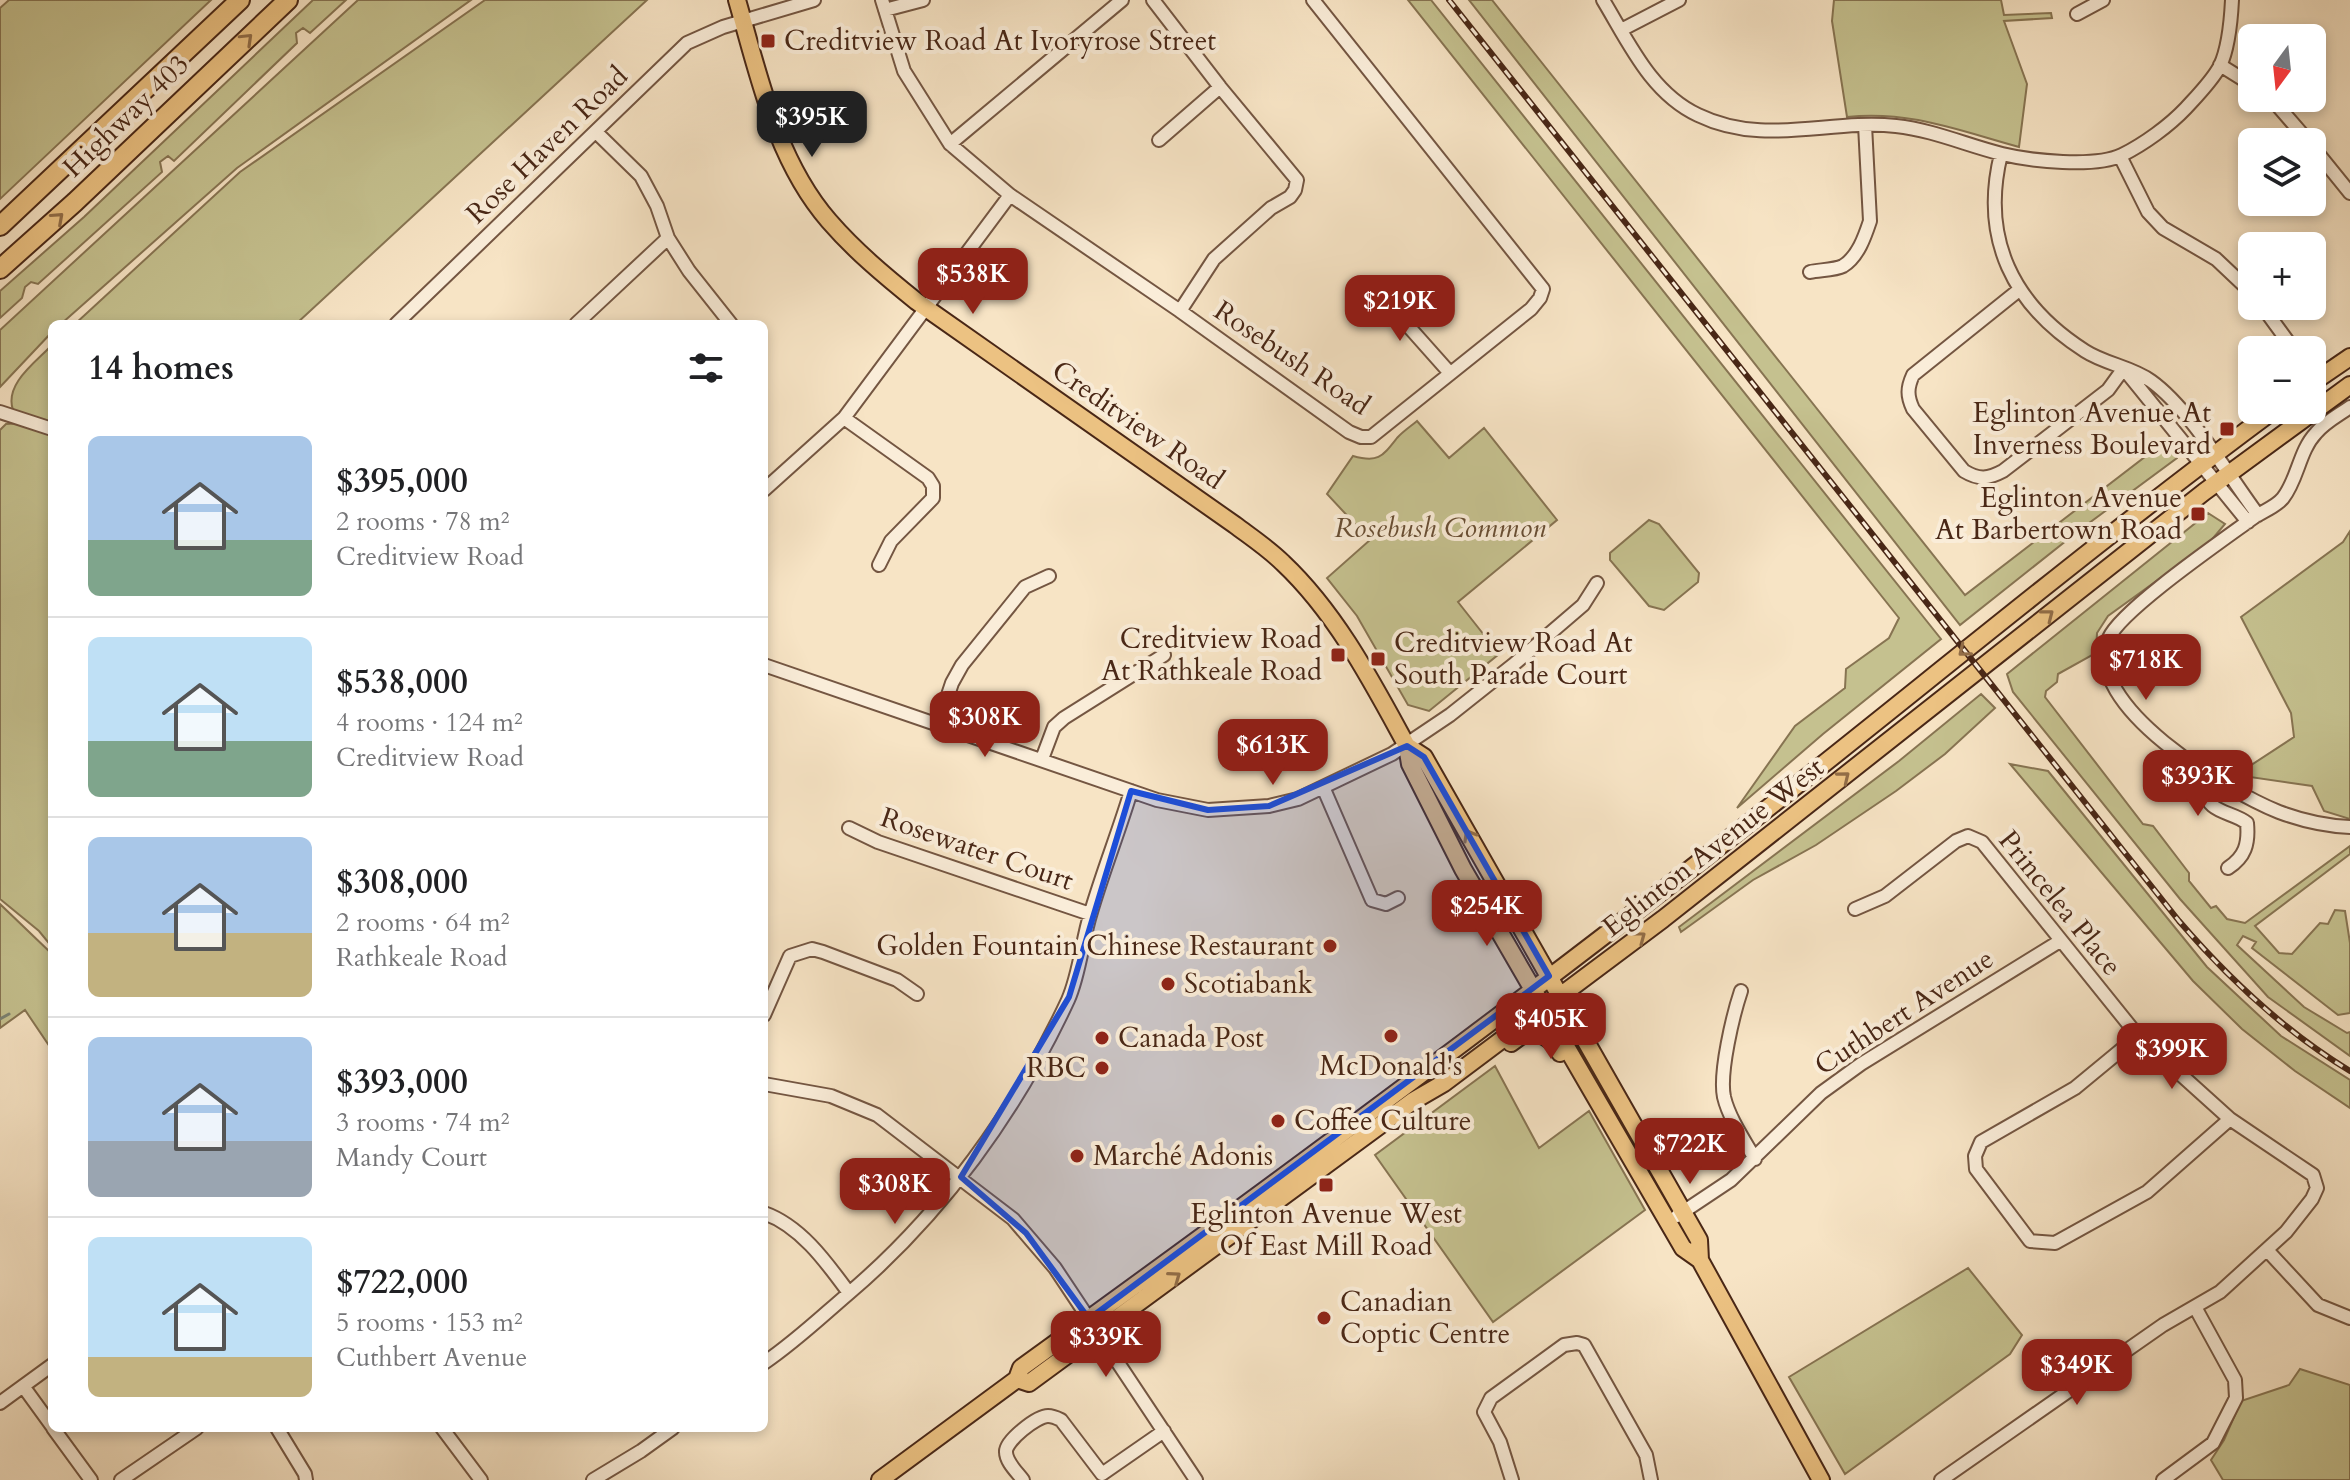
<!DOCTYPE html>
<html lang="en">
<head>
<meta charset="utf-8">
<style>
	body { margin:0; font-family:Cardo,serif; background:#f2f2f2; color:#202124; height:100vh; display:flex; flex-direction:column; font-size:30px; white-space:nowrap }
	* { box-sizing:border-box; margin:0 }
	p { font-size:26px; color:#757577 }
	.icon { flex:none; width:44px; height:44px; fill:none; stroke:currentColor; stroke-width:2; stroke-linecap:round; stroke-linejoin:round }
	.map { position:relative; flex:1; overflow:hidden }
	.side { position:absolute; left:48px; top:320px; width:720px; height:1112px; display:flex; flex-direction:column; background:#fff; border-radius:12px; box-shadow:0 4px 12px #0003 }
	.side>* { flex:none }
	.needle { width:52px; rotate:195deg }
	.tools { position:absolute; left:2238px; top:24px; display:grid; gap:16px }
	.tools a { display:grid; place-items:center; width:88px; height:88px; border-radius:12px; background:#fff; box-shadow:0 4px 12px #0003; font-size:40px }
	.price { position:absolute; translate:-50% -68px; padding:0 18px; border-radius:16px; background:#8f2418; color:#fff; font-size:26px; line-height:52px; filter:drop-shadow(0 2px 4px #0008) }
	.price::after { content:''; position:absolute; left:50%; top:48px; width:24px; height:18px; margin-left:-12px; background:inherit; clip-path:polygon(0 0,100% 0,50% 100%) }
	.price.active { background:#222; color:#fff }
	ul { padding:0; list-style:none }
	li { display:flex; align-items:center; gap:24px; height:200px; padding:0 40px }
	li+li { border-top:2px solid #e0e0e0 }
	li span { display:grid; place-items:center; flex:none; width:224px; height:160px; border-radius:12px; color:#555 }
	li>.icon { margin-inline-start:auto }
	span .icon { width:96px; height:96px; fill:#fffc; stroke-width:1 }
	li b { font-size:34px }
	h2 { display:flex; justify-content:space-between; align-items:center; height:96px; padding:0 40px; font-size:34px }
	.map>svg:first-child { display:block }
</style>
</head>
<body>
<div class="map">
<svg width="2350" height="1480" viewBox="0 0 2350 1480">
	<rect width="100%" height="100%" fill="#f7e4c5"/>
	<filter id="stains"><feTurbulence type="fractalNoise" baseFrequency=".0025" numOctaves="4"/><feColorMatrix values="0 0 0 0 .2 0 0 0 0 .09 0 0 0 0 .02 0 0 0 .5 -.17"/></filter>
	<radialGradient id="worn" r=".72"><stop offset=".6" stop-color="#630" stop-opacity="0"/><stop offset="1" stop-color="#630" stop-opacity=".3"/></radialGradient>
	<path fill="#c5c18f" stroke="#877452" stroke-width="2" d="M9 0H211L0 199V8Z
		M313 0H346L310 33 303 28 296 33 297 43 174 161 168 156 160 162 162 172 38 284 31 282 25 287 22 298 0 318V291L84 217Z
		M358 0H471L237 168 61 324H52V332L0 387V330Z
		M485 0H647L296 324H75L240 172Z
		M1408 0H1431L1941 639 1823 734 1737 808 1795 726 1845 688 1846 669 1889 638 1899 618Z
		M1469 0H1492L1965 595 2167 440 2176 451 2177 458 2081 529 1960 625Z
		M1834 0H2001L2004 15 2051 13 2052 18 2004 21 2027 84 2019 147C1960 131 1909 110 1847 117L1832 21Z
		M52 345V423L13 410C4 384 36 362 52 345Z
		M1417 421 1449 458 1484 428 1557 520 1458 602 1499 654 1429 711 1408 705 1357 616 1327 578 1370 540 1327 494 1353 456C1378 463 1382 457 1397 438 1402 432 1411 426 1417 421Z
		M25 423 52 432V947L39 931 0 899V430L6 424Z
		M2208 513 2225 524 2209 543 2108 616 2097 633 2096 653 2058 674 2057 682 2046 691 2045 697 2143 824 2153 826 2189 873V881L2211 908 2216 906 2227 919 2245 923 2350 846V854L2255 926 2279 953 2292 954 2320 923 2328 924 2335 910 2345 911 2350 943V1013L2338 1015 2252 948 2256 942 2243 936 2237 945 2304 1007 2347 1033 2350 1032V1056L2268 997 2180 899 2013 692 2007 674Z
		M1649 520 1659 524 1699 573 1698 582 1664 610 1649 606 1610 560V553Z
		M2350 531V819L2324 811 2312 786 2236 775 2294 737 2291 713 2241 617 2343 542Z
		M1981 694 1995 708 1945 754 1896 791 1816 845 1753 880 1681 932 1679 927 1899 761Z
		M2010 764 2048 771 2207 967 2281 1036 2350 1080V1108L2295 1071 2242 1029 2193 981Z
		M0 904 52 954V1050L25 1010 0 1028Z
		M1495 1066 1539 1148 1589 1111 1645 1210 1493 1322 1375 1155Z
		M1968 1268 2022 1335 2010 1354 1845 1474 1789 1377Z
		M2300 1369 2350 1385V1480H2223L2211 1460 2224 1440 2241 1401 2289 1385Z"/>
	<g fill="none" stroke-linecap="round" stroke-linejoin="round">
		<path stroke="#7c8272" stroke-width="3" d="M0 1019 9 1014"/>
		<defs>
			<path id="minor" d="M882 0 904 71 950 144 1010 195 1180 311 1349 432 1361 437H1371L1531 309 1540 298 1543 289 1313 0
				M1153 0 1220 87 1297 180 1295 190 1290 197 1271 208 1214 259 1180 311
				M1603 0C1629 43 1651 93 1698 115 1764 147 1828 119 1896 126 1933 130 1966 145 2002 154 2031 161 2095 168 2122 155 2144 144 2169 126 2186 108 2197 96 2212 81 2220 66 2229 47 2231 20 2232 0
				M885 10 923 0
				M2077 14 2103 0
				M1621 30 1679 0
				M2220 65 2252 85
				M2271 98 2309 142
				M596 132 641 176 657 206 668 238 689 271 731 324
				M1159 140 1220 87
				M950 144 1122 0
				M2312 146 2350 193
				M2001 154C1980 239 2013 305 2085 351 2105 364 2132 367 2151 381 2189 408 2229 476 2258 515
				M2120 156 2148 212 2163 228 2216 259 2252 293
				M1810 272C1819 270 1835 270 1843 266 1858 257 1865 236 1870 221L1865 125
				M2019 290 1913 375C1907 388 1907 396 1913 409L1964 471C1979 480 1988 479 2003 471L2108 390 2124 368
				M1377 291 1449 372
				M2262 306 2289 343
				M396 324 687 43 723 27 814 0
				M576 324 668 238
				M2128 374 2248 522
				M2350 407C2339 415 2325 422 2316 433 2299 451 2298 479 2283 498 2276 507 2263 511 2253 518 2223 540 2121 610 2109 638 2080 705 2229 792 2279 812 2303 821 2325 826 2350 827
				M0 412 52 429
				M844 418 928 478 933 486V498L891 541 879 565
				M764 490 844 418 1010 195
				M764 665 1157 800 1208 810 1269 806 1298 799 1392 754 1450 715 1513 665 1583 605 1597 583
				M938 725 952 683 962 665 1025 587 1049 576
				M1042 759 1054 727 1064 718 1164 655
				M2218 781 2207 789C2204 813 2232 811 2247 823 2249 844 2245 857 2228 868
				M1323 787 1372 900 1386 904 1398 898
				M849 828 878 842 1090 914
				M1855 909 1885 896 1956 841 1968 836 1982 842 2138 1036 2230 1119 2313 1175 2317 1188 2312 1199 2286 1232 2220 1292 2163 1325 1941 1480
				M1741 991C1733 1015 1719 1073 1724 1097 1729 1118 1744 1140 1755 1159
				M764 1015 790 956 812 949 823 952 897 980 917 994
				M2138 1036 2075 1088 1981 1142 1975 1156 1976 1169 2030 1241 2055 1243 2147 1192 2230 1119
				M764 1084 831 1096 877 1115 1013 1219 1055 1268 1196 1480
				M764 1213C801 1226 827 1263 849 1293
				M1677 1216 1731 1180 1821 1093 1861 1064 2060 941
				M2267 1250 2318 1305 2350 1318
				M764 1363C795 1342 820 1318 848 1294 942 1214 1016 1112 1068 1000 1080 973 1082 940 1091 912 1103 871 1119 831 1131 791
				M23 1386 52 1426
				M0 1403 52 1365
				M53 1428 91 1480
				M277 1428 305 1474 306 1480
				M442 1428 481 1480
				M121 1480 197 1428
				M593 1480 641 1451 673 1428
				M1023 1480C1017 1472 1006 1462 1006 1452 1005 1441 1037 1416 1048 1416 1052 1416 1057 1418 1061 1420L1102 1474 1164 1431
				M1512 1480 1500 1442 1484 1412 1491 1398 1564 1345 1577 1343 1584 1345 1646 1455 1651 1480
				M2163 1480 2213 1443 2236 1398 2235 1380 2195 1307"/>
			<path id="major" d="M737 0C759 76 776 160 829 221 855 251 885 276 916 301L1235 525C1251 537 1269 549 1283 563 1337 614 1372 682 1407 746L1410 764 1463 869 1683 1248 1700 1260 1821 1480
				M2312 383 2350 357
				M1407 746 1424 757 1699 1240 1700 1260
				M1511 1043 1525 1033C1542 1032 1552 1038 1560 1053
				M1017 1379 1029 1383 1413 1101 1444 1083 1663 919 2204 492 2350 385
				M880 1480 1017 1379 1021 1368C1252 1201 1482 1032 1707 856 1897 708 2081 553 2274 410"/>
			<path id="highway" d="M0 226 240 0
				M0 269 75 202 288 0"/>
		</defs>
		<use href="#minor" stroke="#745642" stroke-width="16"/>
		<use href="#major" stroke="#492716" stroke-width="20"/>
		<use href="#highway" stroke="#492716" stroke-width="22"/>
		<use href="#minor" stroke="#faedd9" stroke-width="12"/>
		<use href="#major" stroke="#ecc282" stroke-width="16"/>
		<use href="#highway" stroke="#ecc282" stroke-width="18"/>
		<defs>
			<path id="rail" d="M1449 0 2179 921C2229 979 2284 1031 2350 1071"/>
		</defs>
		<use href="#rail" stroke="#492716" stroke-width="6"/>
		<use href="#rail" stroke="#faedd9" stroke-width="3" stroke-dasharray="9" stroke-linecap="butt"/>
	</g>
	<defs><path id="oneway-chevron" d="M-2-3.5L2.5 0L-2 3.5" fill="none" stroke-width="1.6" stroke-linecap="round" stroke-linejoin="round" transform="scale(2)"/></defs>
	<g stroke="#926d47">
		<use href="#oneway-chevron" transform="translate(247 39) rotate(-44)"/>
		<use href="#oneway-chevron" transform="translate(58 218) rotate(-42)"/>
		<use href="#oneway-chevron" transform="translate(2048 615) rotate(-38)"/>
		<use href="#oneway-chevron" transform="translate(1964 651) rotate(141)"/>
		<use href="#oneway-chevron" transform="translate(1844 777) rotate(-39)"/>
		<use href="#oneway-chevron" transform="translate(1469 835) rotate(-120)"/>
		<use href="#oneway-chevron" transform="translate(1640 937) rotate(-37)"/>
		<use href="#oneway-chevron" transform="translate(1175 1277) rotate(-36)"/>
	</g>
	<path fill="#1d4ed8" fill-opacity="0.2" stroke="#1d4ed8" stroke-width="6" stroke-linejoin="round" d="M1407 746 1424 757 1549 976 1089 1319 1026 1233 961 1177 1069 997 1131 791 1208 810 1269 806Z"/>
	<g fill="#8f2418" stroke="#faedd9" stroke-width="3">
		<rect x="760" y="33" width="16" height="16" rx="4"/>
		<rect x="2219" y="421" width="16" height="16" rx="4"/>
		<rect x="2190" y="506" width="16" height="16" rx="4"/>
		<rect x="1330" y="647" width="16" height="16" rx="4"/>
		<rect x="1370" y="651" width="16" height="16" rx="4"/>
		<circle cx="1330" cy="946" r="8"/>
		<circle cx="1168" cy="984" r="8"/>
		<circle cx="1391" cy="1036" r="8"/>
		<circle cx="1102" cy="1038" r="8"/>
		<circle cx="1102" cy="1068" r="8"/>
		<circle cx="1278" cy="1121" r="8"/>
		<circle cx="1077" cy="1156" r="8"/>
		<rect x="1318" y="1177" width="16" height="16" rx="4"/>
		<circle cx="1324" cy="1318" r="8"/>
	</g>
	<g text-anchor="middle" dominant-baseline="central" stroke-width="8" stroke-linejoin="round" paint-order="stroke">
		<g font-size="28" fill="#492716" stroke="#faedd9" text-anchor="start">
			<text x="784" y="41">Creditview Road At Ivoryrose Street</text>
			<text x="2211" y="413" text-anchor="end">Eglinton Avenue At<tspan x="2211" dy="32">Inverness Boulevard</tspan></text>
			<text x="2182" y="498" text-anchor="end">Eglinton Avenue<tspan x="2182" dy="32">At Barbertown Road</tspan></text>
			<text x="1322" y="639" text-anchor="end">Creditview Road<tspan x="1322" dy="32">At Rathkeale Road</tspan></text>
			<text x="1394" y="643">Creditview Road At<tspan x="1394" dy="32">South Parade Court</tspan></text>
			<text x="1314" y="946" text-anchor="end">Golden Fountain Chinese Restaurant</text>
			<text x="1184" y="984">Scotiabank</text>
			<text x="1118" y="1038">Canada Post</text>
			<text x="1391" y="1066" text-anchor="middle">McDonald's</text>
			<text x="1086" y="1068" text-anchor="end">RBC</text>
			<text x="1294" y="1121">Coffee Culture</text>
			<text x="1093" y="1156">Marché Adonis</text>
			<text x="1326" y="1214" text-anchor="middle">Eglinton Avenue West<tspan x="1326" dy="32">Of East Mill Road</tspan></text>
			<text x="1340" y="1302">Canadian<tspan x="1340" dy="32">Coptic Centre</tspan></text>
		</g>
		<g font-size="28" fill="#492716" stroke="#faedd9">
			<text transform="translate(126 116) rotate(-44)">Highway 403</text>
			<text transform="translate(547 145) rotate(-44)">Rose Haven Road</text>
			<text transform="translate(1292 358) rotate(34)">Rosebush Road</text>
			<text transform="translate(1138 425) rotate(35)">Creditview Road</text>
			<text transform="translate(1713 847) rotate(-38)">Eglinton Avenue West</text>
			<text transform="translate(977 849) rotate(19)">Rosewater Court</text>
			<text transform="translate(2060 903) rotate(51)">Princelea Place</text>
			<text transform="translate(1904 1012) rotate(-33)">Cuthbert Avenue</text>
		</g>
		<g font-size="28" font-style="italic" fill="#684e34" stroke="#faedd9">
			<text x="1440" y="528">Rosebush Common</text>
		</g>
	</g>
	<rect width="100%" height="100%" filter="url(#stains)"/>
	<rect width="100%" height="100%" fill="url(#worn)"/>
</svg>
<div class="tools">
<a><svg class="needle" viewBox="-14 -14 28 28"><path d="M0-13l5 13h-10z" fill="#e53935"/><path d="M0 13l5-13h-10z" fill="#757577"/></svg></a>
<a><svg class="icon" aria-label="layers" viewBox="0 0 24 24"><path d="M12 4l9 5-9 5-9-5zM3 14l9 5 9-5"/></svg></a>
<a>+</a>
<a>−</a>
</div>
<b class="price active" style="left:812px;top:159px">$395K</b>
<b class="price" style="left:973px;top:316px">$538K</b>
<b class="price" style="left:1400px;top:343px">$219K</b>
<b class="price" style="left:2146px;top:702px">$718K</b>
<b class="price" style="left:985px;top:759px">$308K</b>
<b class="price" style="left:1273px;top:787px">$613K</b>
<b class="price" style="left:2198px;top:818px">$393K</b>
<b class="price" style="left:1487px;top:948px">$254K</b>
<b class="price" style="left:1551px;top:1061px">$405K</b>
<b class="price" style="left:2172px;top:1091px">$399K</b>
<b class="price" style="left:1690px;top:1186px">$722K</b>
<b class="price" style="left:895px;top:1226px">$308K</b>
<b class="price" style="left:1106px;top:1379px">$339K</b>
<b class="price" style="left:2077px;top:1407px">$349K</b>
<section class="side">
<h2>14 homes<svg class="icon" aria-label="filters" viewBox="0 0 24 24"><path d="M4 7h16M4 17h16"/><circle cx="9" cy="7" r="2"/><circle cx="15" cy="17" r="2"/></svg></h2>
<ul>
<li><span style="background:linear-gradient(#a9c7e8 65%,#7fa58c 0)"><svg class="icon" aria-label="home" viewBox="0 0 24 24"><path d="M3 11l9-7 9 7M6 9v11h12V9"/></svg></span><div><b>$395,000</b><p>2 rooms · 78 m²</p><p>Creditview Road</p></div></li>
<li><span style="background:linear-gradient(#bfe0f5 65%,#7fa58c 0)"><svg class="icon" aria-label="home" viewBox="0 0 24 24"><path d="M3 11l9-7 9 7M6 9v11h12V9"/></svg></span><div><b>$538,000</b><p>4 rooms · 124 m²</p><p>Creditview Road</p></div></li>
<li><span style="background:linear-gradient(#a9c7e8 60%,#c2b280 0)"><svg class="icon" aria-label="home" viewBox="0 0 24 24"><path d="M3 11l9-7 9 7M6 9v11h12V9"/></svg></span><div><b>$308,000</b><p>2 rooms · 64 m²</p><p>Rathkeale Road</p></div></li>
<li><span style="background:linear-gradient(#a9c7e8 65%,#9aa5b1 0)"><svg class="icon" aria-label="home" viewBox="0 0 24 24"><path d="M3 11l9-7 9 7M6 9v11h12V9"/></svg></span><div><b>$393,000</b><p>3 rooms · 74 m²</p><p>Mandy Court</p></div></li>
<li><span style="background:linear-gradient(#bfe0f5 75%,#c2b280 0)"><svg class="icon" aria-label="home" viewBox="0 0 24 24"><path d="M3 11l9-7 9 7M6 9v11h12V9"/></svg></span><div><b>$722,000</b><p>5 rooms · 153 m²</p><p>Cuthbert Avenue</p></div></li>
</ul>
</section>
</div>
</body>
</html>
